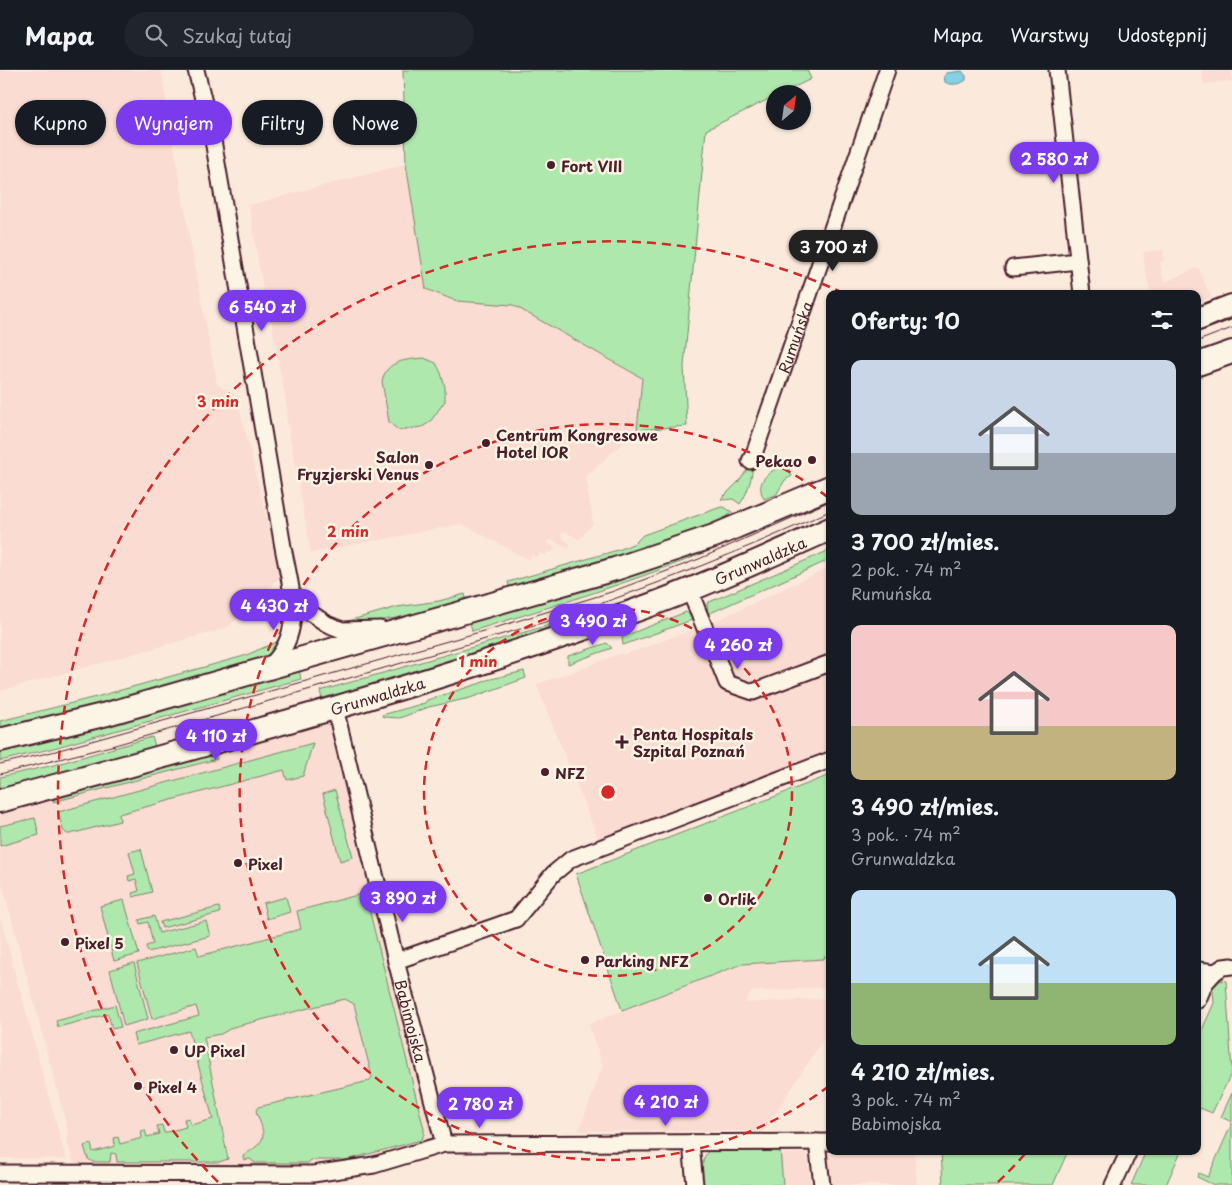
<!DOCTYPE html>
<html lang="pl">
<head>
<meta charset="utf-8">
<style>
	body { margin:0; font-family:"Playpen Sans",sans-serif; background:#20242c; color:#f1f3f6; height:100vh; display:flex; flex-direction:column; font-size:19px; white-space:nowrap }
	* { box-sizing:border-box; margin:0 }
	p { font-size:16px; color:#9ea1a6 }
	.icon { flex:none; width:28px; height:28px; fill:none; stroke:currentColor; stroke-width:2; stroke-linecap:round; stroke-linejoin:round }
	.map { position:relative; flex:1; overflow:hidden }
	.details { position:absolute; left:826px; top:220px; width:375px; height:865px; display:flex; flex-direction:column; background:#171b24; border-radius:10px; box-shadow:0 1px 4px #0004 }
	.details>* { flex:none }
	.hud { position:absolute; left:15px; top:30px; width:475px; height:45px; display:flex; gap:10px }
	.needle { width:32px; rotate:29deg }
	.controls { position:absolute; left:766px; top:15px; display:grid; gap:10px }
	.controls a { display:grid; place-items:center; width:45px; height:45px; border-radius:50%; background:#171b24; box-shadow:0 1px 4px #0004; font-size:25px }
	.price { position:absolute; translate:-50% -42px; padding:0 11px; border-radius:18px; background:#7c3aed; color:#fff; font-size:16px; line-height:32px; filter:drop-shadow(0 1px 2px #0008) }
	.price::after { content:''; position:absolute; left:50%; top:30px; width:15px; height:11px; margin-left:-8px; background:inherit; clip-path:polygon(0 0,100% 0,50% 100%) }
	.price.current { background:#222; color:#fff }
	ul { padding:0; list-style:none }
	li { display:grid; align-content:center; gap:10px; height:265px; padding:0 25px }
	li span { display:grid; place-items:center; height:155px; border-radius:10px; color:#555 }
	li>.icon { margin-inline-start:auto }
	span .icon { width:90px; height:90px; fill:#fffc; stroke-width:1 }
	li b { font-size:21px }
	h2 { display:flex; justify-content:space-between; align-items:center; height:60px; padding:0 25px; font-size:21px }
	.chip { padding:0 18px; border-radius:22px; background:#171b24; box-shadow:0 1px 4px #0004; font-size:18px; line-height:45px }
	.chip.current { background:#7c3aed; color:#fff }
	header { display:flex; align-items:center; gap:30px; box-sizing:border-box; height:70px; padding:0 25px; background:#171b24; border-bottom:1px solid #363941 }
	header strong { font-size:24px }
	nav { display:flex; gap:28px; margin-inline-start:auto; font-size:18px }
	.search { width:350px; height:45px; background:#20242c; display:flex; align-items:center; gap:12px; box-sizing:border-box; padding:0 18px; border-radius:28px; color:#9ea1a6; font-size:19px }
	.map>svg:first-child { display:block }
</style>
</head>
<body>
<header>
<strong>Mapa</strong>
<div class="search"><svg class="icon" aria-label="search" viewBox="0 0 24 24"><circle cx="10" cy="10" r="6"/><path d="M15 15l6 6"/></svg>Szukaj tutaj</div>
<nav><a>Mapa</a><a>Warstwy</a><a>Udostępnij</a></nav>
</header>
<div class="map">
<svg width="1232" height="1115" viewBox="0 0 1232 1115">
	<rect width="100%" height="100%" fill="#fbeadc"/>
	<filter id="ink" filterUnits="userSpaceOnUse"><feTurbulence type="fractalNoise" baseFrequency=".02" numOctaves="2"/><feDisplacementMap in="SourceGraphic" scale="10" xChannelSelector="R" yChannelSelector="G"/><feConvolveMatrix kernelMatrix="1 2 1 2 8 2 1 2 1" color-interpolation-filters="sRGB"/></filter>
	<g filter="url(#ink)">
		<path fill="#fadcd2" d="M0 0H161L190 170 217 314 237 327 281 506 227 558 0 621Z
			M1202 0H1232V11L1204 14Z
			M406 94 426 219 456 231 513 235 642 308 637 360 586 407 593 453 579 470 566 462 561 464 563 469 571 474 568 479 552 470 546 472 555 478 552 483 548 481 545 486 540 483 537 487 532 485 529 490 462 454 311 483 286 346 287 339 269 237 265 231 249 135Z
			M1163 180 1164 191 1160 192 1162 208 1167 211 1198 197 1211 227 1198 234V224H1151L1147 210 1143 182Z
			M830 497V682L599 771 536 614 575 601 621 583 623 585 711 553Z
			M335 638 444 1074 358 1098 77 1104 67 1071 68 1061 0 806V731Z
			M0 847 66 1089 0 1088Z
			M830 886V917L751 922 745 933 830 928V959L764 1061H579L603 995 588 954 743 894 824 889V887Z
			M914 1081 917 1115H826L823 1084Z
			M808 1083 811 1115H783L780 1084Z"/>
		<path fill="#afe8ac" stroke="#7c846c" d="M403 0H807L811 9 780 24H775V26L706 60 684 296 687 356 637 360 642 308 513 235 456 231 426 219 406 94Z
			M424 288 436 293 441 303 445 317V331L430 352 422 357 398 360 389 352 382 311C387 290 405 290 424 288Z
			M752 393C754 404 747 425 740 434L733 429 722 430 721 429 738 412Z
			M787 394 792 406 785 410 776 425 764 429C753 409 772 400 787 394Z
			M721 437H724L732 442 717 456 510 520 508 512 621 479 635 473 643 465Z
			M713 477 714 479C635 511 554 536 472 561L470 552Z
			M830 480 829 490 708 544 707 533Z
			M465 524 467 532C430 543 379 553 341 553L397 537 439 531Z
			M630 529V531C529 568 426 599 322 629L320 621 560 552Z
			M686 542 689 544 692 550 623 575 622 567Z
			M279 571 270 583 259 591 98 636 97 634 0 660V651L96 627 244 586Z
			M607 573 612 578 568 594V586Z
			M299 599 301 609 50 679 0 691V680Z
			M524 601 526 608 470 628 429 637 405 646 399 648 383 647 382 645 425 633 427 630 481 613 483 611Z
			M152 667 155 676 0 721V707L54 695Z
			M313 673 303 706 287 710 284 700 119 744 120 751 70 764H67L63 760 58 742Z
			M215 684 217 689 53 732 55 728Z
			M830 705V886L824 887V889L742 894 622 940 576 804Z
			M335 720 353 787 340 791 323 724Z
			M35 748 39 765 0 776V756Z
			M141 779 152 822 133 827 132 823 139 821 136 809 129 811 128 806 135 804 129 782Z
			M365 823 424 1059V1064L421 1070 346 1090H311L308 1093H255L250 1089 244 1090 243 1086C268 1070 266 1067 256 1041L258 1037 369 1011 372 1007 354 934 345 929 233 957 221 964 204 967 228 1089 219 1092H117L116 1084 111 1083 110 1092H93L88 1089 84 1076 91 1074 93 1082 115 1076 114 1068 118 1067 120 1074 142 1068 141 1061 145 1060 147 1067 159 1064 157 1056 162 1055 164 1063 186 1057 184 1049 189 1048 191 1055 213 1049 189 961 136 975 133 964 199 946 196 936 152 949 137 893 196 877 199 886 301 859 297 841Z
			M286 827 290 842 267 849 263 833Z
			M124 830 139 884 114 891 100 836Z
			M219 837 220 843 162 858 160 852Z
			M154 846 159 863 206 851 210 866 148 882 146 876 153 874 148 852 140 854 139 850Z
			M134 893 148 949 124 956 110 900Z
			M1221 910 1226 911 1232 1002 1212 1043 1200 1038 1198 1044V969L1214 933 1213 920 1209 916 1214 912Z
			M115 935 121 957 112 959 108 944 58 957 56 951Z
			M1232 1023V1052L1221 1047Z
			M1232 1053V1115H1214L1197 1107 1198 1103 1208 1107Z
			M715 1075 780 1079 783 1115H703C702 1098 700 1085 715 1075Z
			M941 1081H1068L1053 1115H943Z
			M1146 1081H1181L1166 1115H1131Z"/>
		<path fill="#84d1e3" stroke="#6d8a99" d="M962 1 966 6V10C961 14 951 16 945 12L944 6 947 3Z"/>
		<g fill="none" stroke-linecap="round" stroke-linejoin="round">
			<defs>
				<g id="street">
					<path d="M196 0 213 70 283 477C291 520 306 562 269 597"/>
					<path d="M1057 0 1082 224"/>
					<path d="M1013 198 1078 191"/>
					<path id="s1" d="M750 391 755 381 887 0"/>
					<path d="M689 519 727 613 753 622 830 593"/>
					<path d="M294 532 327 554 342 560 380 559"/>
					<path id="s2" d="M335 638 396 891 444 1074"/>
					<path d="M396 891 516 849 553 804 571 789 830 690"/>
					<path d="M1198 900 1215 902 1223 897 1232 896"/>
					<path d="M1198 930 1205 913 1215 902"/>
					<path d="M817 1072 822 1115"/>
					<path d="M691 1073 695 1115"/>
					<path d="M0 1103 313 1104 374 1095 444 1074 830 1072"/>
					<path d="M1113 1115 1129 1081"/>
				</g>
				<g id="secondary">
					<path d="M1198 249 1232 236"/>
					<path d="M1198 294 1232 282"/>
					<path d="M0 670 107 644 615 499 714 466 830 417"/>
					<path id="s3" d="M0 731C212 673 425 617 631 542 699 518 765 488 830 459"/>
				</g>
			</defs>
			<use href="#street" stroke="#4a1f2b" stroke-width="19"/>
			<use href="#secondary" stroke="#4a1f2b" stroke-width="26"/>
			<use href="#street" stroke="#fcf5e5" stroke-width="15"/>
			<use href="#secondary" stroke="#fcf5e5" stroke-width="22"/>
			<path stroke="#4a1f2b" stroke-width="1" d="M1198 262 1232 247
				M1198 271 1232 258
				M0 694 52 682 306 611 501 556 611 522 699 489 830 431
				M0 704 115 675 559 548C652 517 741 481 830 441"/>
		</g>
	</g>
	<g fill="none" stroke="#d62828" stroke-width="2.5" stroke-dasharray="9 6">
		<circle cx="608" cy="722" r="184"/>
		<path d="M829 1016A368 368 0 1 1 829 428"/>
		<path d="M1025 1084A552 552 0 0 1 998 1112M218 1112A552 552 0 0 1 841 222"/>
	</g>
	<g fill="#4a1f2b" stroke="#fcf5e5" stroke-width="2">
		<circle cx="551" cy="95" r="5"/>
		<circle cx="486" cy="373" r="5"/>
		<circle cx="812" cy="390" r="5"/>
		<circle cx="429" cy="395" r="5"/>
		<path d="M619.5 664.5h5v5h5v5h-5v5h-5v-5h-5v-5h5z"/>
		<circle cx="545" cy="702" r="5"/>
		<circle cx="238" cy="793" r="5"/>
		<circle cx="708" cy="828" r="5"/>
		<circle cx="65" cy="872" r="5"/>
		<circle cx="585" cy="890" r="5"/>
		<circle cx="174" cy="980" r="5"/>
		<circle cx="138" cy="1016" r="5"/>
	</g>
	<g text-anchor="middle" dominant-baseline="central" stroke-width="5" stroke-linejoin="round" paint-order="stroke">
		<g font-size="15" font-weight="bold" fill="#4a1f2b" stroke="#fcf5e5" text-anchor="start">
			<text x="561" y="95">Fort VIII</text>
			<text x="496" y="364">Centrum Kongresowe<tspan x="496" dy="17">Hotel IOR</tspan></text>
			<text x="419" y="386" text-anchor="end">Salon<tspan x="419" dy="17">Fryzjerski Venus</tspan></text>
			<text x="802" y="390" text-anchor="end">Pekao</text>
			<text x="633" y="663">Penta Hospitals<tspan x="633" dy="17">Szpital Poznań</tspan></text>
			<text x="555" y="702">NFZ</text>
			<text x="248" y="793">Pixel</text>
			<text x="718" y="828">Orlik</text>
			<text x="75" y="872">Pixel 5</text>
			<text x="595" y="890">Parking NFZ</text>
			<text x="184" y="980">UP Pixel</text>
			<text x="148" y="1016">Pixel 4</text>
		</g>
		<g font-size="15" fill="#4a1f2b" stroke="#fcf5e5">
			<text stroke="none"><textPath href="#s1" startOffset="132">Rumuńska</textPath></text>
			<text stroke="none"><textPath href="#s3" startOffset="798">Grunwaldzka</textPath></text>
			<text stroke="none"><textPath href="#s3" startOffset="392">Grunwaldzka</textPath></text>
			<text stroke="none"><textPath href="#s2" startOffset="322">Babimojska</textPath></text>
		</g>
	</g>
	<circle cx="608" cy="722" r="8" fill="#d62828" stroke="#fcf5e5" stroke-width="2.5"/>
	<g font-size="15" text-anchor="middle" font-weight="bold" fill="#d62828" stroke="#fcf5e5" stroke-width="5" stroke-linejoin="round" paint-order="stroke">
		<text x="218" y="337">3 min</text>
		<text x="348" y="467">2 min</text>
		<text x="478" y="597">1 min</text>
	</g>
</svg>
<div class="controls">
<a><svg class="needle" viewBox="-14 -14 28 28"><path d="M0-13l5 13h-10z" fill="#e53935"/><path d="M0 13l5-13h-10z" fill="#9ea1a6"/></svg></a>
</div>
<b class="price" style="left:1054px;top:114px">2 580 zł</b>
<b class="price current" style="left:833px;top:202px">3 700 zł</b>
<b class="price" style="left:262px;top:262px">6 540 zł</b>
<b class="price" style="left:274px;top:561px">4 430 zł</b>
<b class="price" style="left:593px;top:576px">3 490 zł</b>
<b class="price" style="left:738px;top:600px">4 260 zł</b>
<b class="price" style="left:216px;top:691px">4 110 zł</b>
<b class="price" style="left:403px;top:853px">3 890 zł</b>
<b class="price" style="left:666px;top:1057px">4 210 zł</b>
<b class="price" style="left:480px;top:1059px">2 780 zł</b>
<div class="hud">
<a class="chip">Kupno</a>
<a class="chip current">Wynajem</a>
<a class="chip">Filtry</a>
<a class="chip">Nowe</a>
</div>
<section class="details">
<h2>Oferty: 10<svg class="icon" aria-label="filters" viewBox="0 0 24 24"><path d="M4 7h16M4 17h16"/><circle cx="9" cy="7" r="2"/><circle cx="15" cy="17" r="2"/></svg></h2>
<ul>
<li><span style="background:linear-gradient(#c9d6e8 60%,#9aa5b1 0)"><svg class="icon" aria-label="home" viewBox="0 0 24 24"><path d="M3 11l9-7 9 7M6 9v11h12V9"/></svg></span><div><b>3 700 zł/mies.</b><p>2 pok. · 74 m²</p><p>Rumuńska</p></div></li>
<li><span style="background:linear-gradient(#f6c9c9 65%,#c2b280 0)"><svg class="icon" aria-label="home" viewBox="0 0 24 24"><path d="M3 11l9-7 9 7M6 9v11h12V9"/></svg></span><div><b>3 490 zł/mies.</b><p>3 pok. · 74 m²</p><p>Grunwaldzka</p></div></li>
<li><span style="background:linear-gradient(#bfe0f5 60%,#8fb573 0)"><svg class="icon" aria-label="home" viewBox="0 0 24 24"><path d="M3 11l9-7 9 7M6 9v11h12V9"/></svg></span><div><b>4 210 zł/mies.</b><p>3 pok. · 74 m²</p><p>Babimojska</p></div></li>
</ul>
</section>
</div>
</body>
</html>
